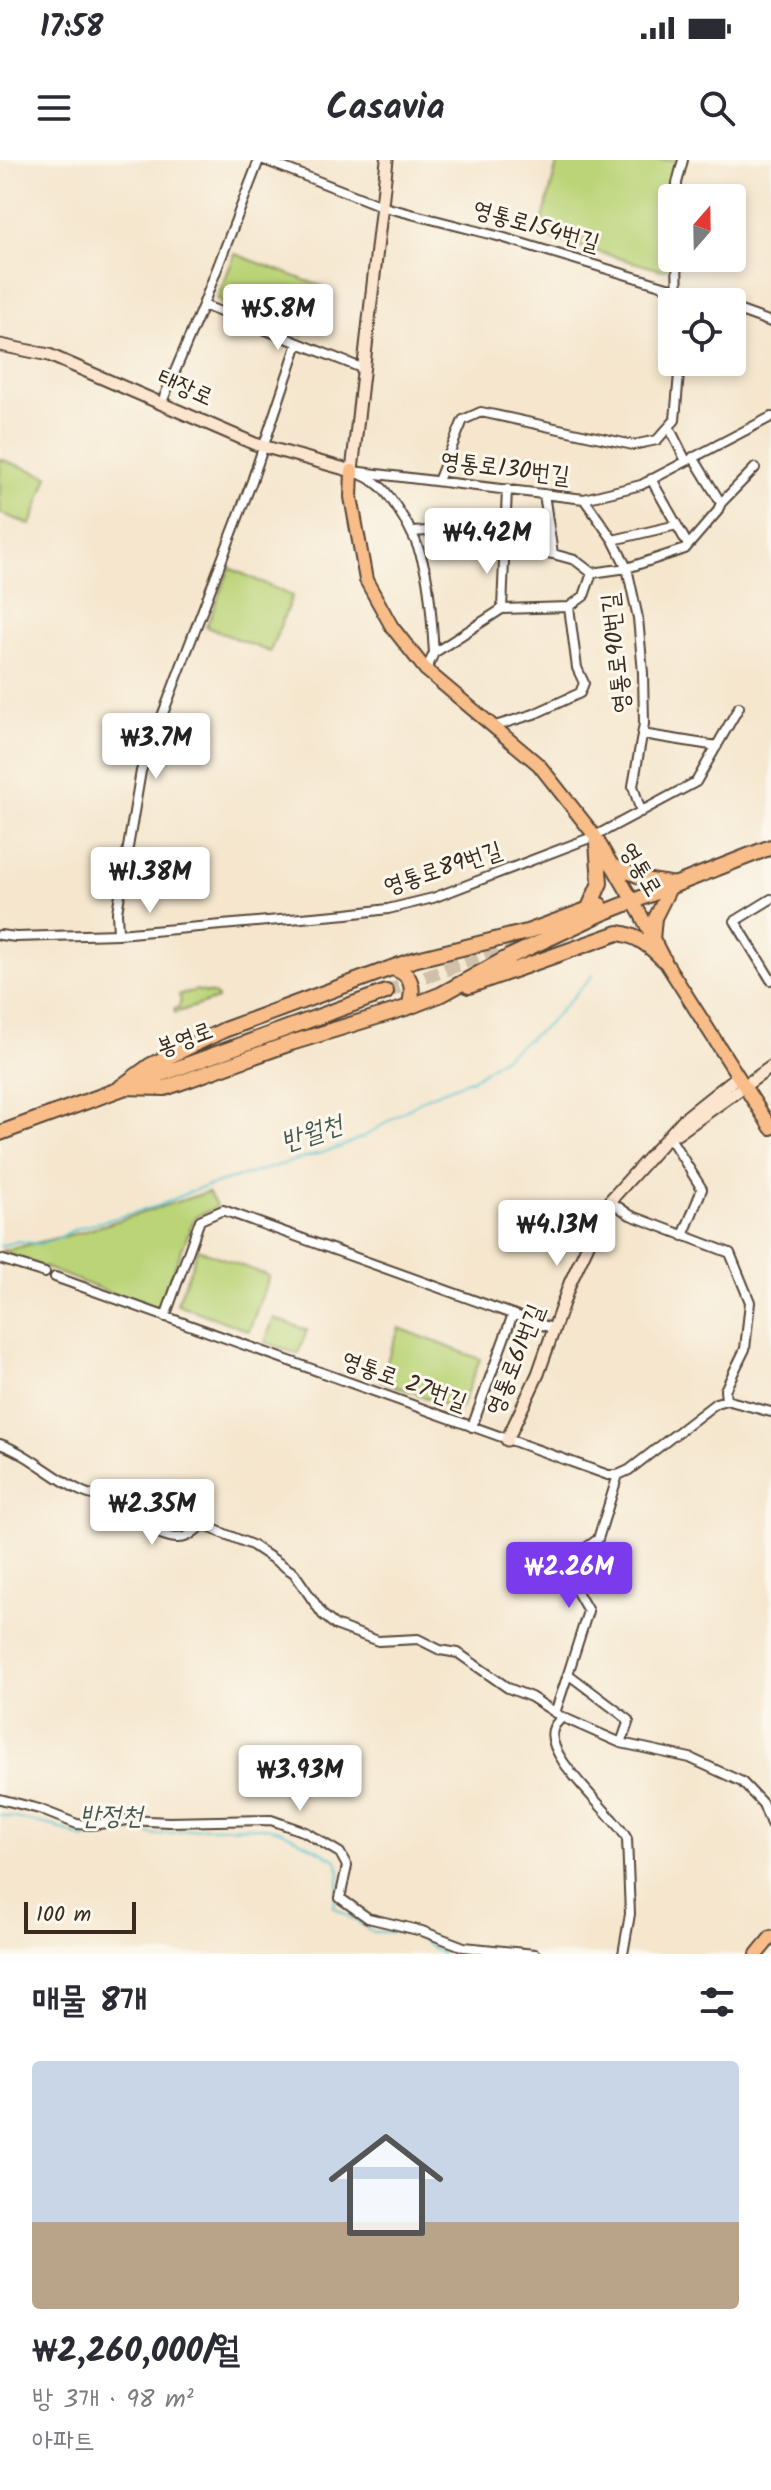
<!DOCTYPE html>
<html lang="ko">
<head>
<meta charset="utf-8">
<style>
	body { margin:0; font-family:Kalam,"Poor Story",sans-serif; background:#f2f2f3; color:#2b2b33; height:100vh; display:flex; flex-direction:column; font-size:30px; white-space:nowrap }
	* { box-sizing:border-box; margin:0 }
	p { font-size:26px; color:#7c7c81 }
	.icon { flex:none; width:44px; height:44px; fill:none; stroke:currentColor; stroke-width:2; stroke-linecap:round; stroke-linejoin:round }
	.map { position:relative; height:1794px; overflow:hidden }
	.panel { display:flex; flex-direction:column; background:#fff; flex:1 }
	.panel>* { flex:none }
	.needle { width:52px; rotate:20deg }
	.controls { position:absolute; left:658px; top:24px; display:grid; gap:16px }
	.controls a { display:grid; place-items:center; width:88px; height:88px; border-radius:8px; background:#fff; box-shadow:0 4px 12px #0003; font-size:40px }
	.scale { position:absolute; left:24px; bottom:20px; width:112px; box-sizing:border-box; padding-left:8px; border:4px solid #3b2a1e; border-top:0; font-size:22px; line-height:28px; white-space:nowrap; color:#3b2a1e; -webkit-text-stroke:6px #fbf7ec; paint-order:stroke }
	.price { position:absolute; translate:-50% -68px; padding:0 18px; border-radius:8px; background:#fff; color:#222; font-size:26px; line-height:52px; filter:drop-shadow(0 2px 4px #0008) }
	.price::after { content:''; position:absolute; left:50%; top:48px; width:24px; height:18px; margin-left:-12px; background:inherit; clip-path:polygon(0 0,100% 0,50% 100%) }
	.price.selected { background:#7c3aed; color:#fff }
	ul { padding:0; list-style:none }
	li { display:grid; align-content:center; gap:16px; height:424px; padding:0 32px }
	li span { display:grid; place-items:center; height:248px; border-radius:8px; color:#555 }
	li>.icon { margin-inline-start:auto }
	span .icon { width:144px; height:144px; fill:#fffc; stroke-width:1 }
	li b { font-size:34px }
	h2 { display:flex; justify-content:space-between; align-items:center; height:96px; padding:0 32px; font-size:34px }
	.status { display:flex; justify-content:space-between; align-items:center; height:56px; padding:0 40px; background:#fff; direction:ltr }
	.status svg { height:22px; fill:currentColor }
	header { display:flex; justify-content:space-between; align-items:center; height:104px; padding:0 32px; background:#fff; font-size:36px; font-weight:800 }
	.map>svg:first-child { display:block }
</style>
</head>
<body>
<div class="status"><b>17:58</b><svg viewBox="0 0 49 12"><path d="M0 12V9h3v3zM5 12V6h3v6zM10 12V3h3v9zM15 12V0h3v12zM26 1h20v11H26zM47 4h2v5h-2z"/></svg></div>
<header><svg class="icon" aria-label="menu" viewBox="0 0 24 24"><path d="M4 6h16M4 12h16M4 18h16"/></svg>Casavia<svg class="icon" aria-label="search" viewBox="0 0 24 24"><circle cx="10" cy="10" r="6"/><path d="M15 15l6 6"/></svg></header>
<div class="map">
<svg width="771" height="1794" viewBox="0 0 771 1794">
	<rect width="100%" height="100%" fill="#fbf7ec"/>
	<filter id="ink" filterUnits="userSpaceOnUse"><feTurbulence type="fractalNoise" baseFrequency=".0125" numOctaves="2"/><feDisplacementMap in="SourceGraphic" scale="16" xChannelSelector="R" yChannelSelector="G"/><feConvolveMatrix kernelMatrix="1 2 1 2 8 2 1 2 1" color-interpolation-filters="sRGB"/></filter>
	<filter id="wash" filterUnits="userSpaceOnUse"><feTurbulence type="fractalNoise" baseFrequency=".006" numOctaves="4" result="noise"/><feDisplacementMap in="SourceGraphic" scale="32" xChannelSelector="R" yChannelSelector="G"/><feGaussianBlur stdDeviation="1.8" result="paint"/><feColorMatrix in="noise" values="0 0 0 0 0 0 0 0 0 0 0 0 0 0 0 0 0 1.4 0 .05"/><feComposite in="paint" operator="in"/></filter>
	<g filter="url(#wash)">
		<rect width="100%" height="100%" fill="#f5e6cd"/>
		<path fill="#bbd478" stroke="#7b7f4b" stroke-width="2" d="M558 0H676L668 32 669 99 667 108 661 110 539 75Z
			M235 94 321 126 307 169 302 175 225 145 217 139Z
			M0 299 48 316 31 365 0 353Z
			M230 408 292 436 270 492 206 467Z
			M196 830 216 835 217 839 175 853 174 849 178 848 181 841 179 835Z
			M208 1032 217 1047 195 1057 157 1151 2 1091 82 1072Z
			M198 1089 269 1116 249 1171 177 1144Z
			M274 1158 307 1170 298 1194 265 1182Z
			M399 1168 480 1199 461 1247 455 1249 380 1220Z"/>
		<g fill="none" stroke-linecap="round" stroke-linejoin="round">
			<path stroke="#57c4cf" stroke-width="2" d="M0 1086 19 1081 38 1084 55 1080 75 1069 158 1046 194 1030 338 988 363 977 427 937 475 918 547 865 593 815
				M0 1655 54 1666 84 1679 117 1669 158 1675 202 1668 266 1667 280 1670 337 1700 340 1714 334 1747 373 1772H403L421 1779 442 1794"/>
		</g>
	</g>
	<g filter="url(#ink)">
		<g fill="none" stroke-linecap="round" stroke-linejoin="round">
			<path stroke="#d0c0aa" stroke-width="14" stroke-dasharray="14 7" stroke-linecap="butt" d="M386 832 536 775"/>
			<defs>
				<path id="street" d="M264 0 384 47 501 77 717 142
					M677 38V23L683 0
					M677 98 678 142
					M203 145 364 209
					M732 148 771 162
					M162 242 203 145 259 0
					M669 267 686 301
					M352 311 584 339 641 325 771 257
					M360 314C382 324 386 331 399 351 431 398 430 439 434 493
					M651 319 688 385
					M438 321 463 260 481 252 633 285 657 280 675 260 680 202
					M544 334 553 394
					M584 339 613 380 627 408 638 458 643 513 644 564 633 626 641 652
					M721 343 755 308
					M412 372 427 371 553 394 575 400 592 413 627 408 685 389 717 352 721 343 693 297
					M613 380 677 365
					M502 449 507 329
					M426 510 434 493 502 449 569 447
					M495 566 534 554 580 533 584 523 577 508 569 447 584 436 592 413
					M642 574 717 586
					M771 739 735 761 771 820
					M118 774 117 752 141 611 252 321 298 183
					M0 775 16 777 118 774 347 754 388 749 433 738 595 676 696 622 739 547
					M670 978 702 1029 683 1076
					M610 1041 630 1055 730 1093 750 1142 745 1189 725 1230 726 1240
					M0 1099 45 1113
					M55 1117 608 1315H618L629 1310 716 1243 726 1240 771 1252
					M165 1157 200 1060 223 1050 554 1169
					M472 1267 513 1154
					M0 1284C31 1295 53 1318 81 1331 91 1336 102 1337 111 1341 133 1352 149 1375 176 1378 189 1379 193 1371 203 1365L252 1385 294 1413 323 1455 335 1465 378 1481 418 1479 440 1490 458 1493 508 1528 531 1537 562 1557 621 1583 690 1598 742 1622 763 1644 771 1664
					M618 1315 598 1379 573 1397 569 1418 588 1451 568 1514 629 1560 621 1583
					M555 1553 568 1514
					M562 1557C559 1561 556 1563 554 1567 540 1595 615 1654 627 1679L630 1754 623 1794
					M0 1639 39 1649 77 1664 91 1665 128 1660 169 1662 271 1660 305 1672 340 1693 347 1706 340 1738 368 1758 422 1771 464 1787 535 1794"/>
				<path id="secondary" d="M0 185 49 195 255 284 352 311 387 0
					M677 974 771 907
					M507 1280 538 1214 570 1123 607 1044 684 959 738 916"/>
				<path id="primary" d="M352 311 351 337 366 420 392 467 426 510 539 605 595 676 641 755 664 800 771 968
					M610 704 644 719 676 724
					M653 780 655 758 670 728
					M757 1794 771 1777"/>
				<path id="highway" d="M588 750 600 723 597 682
					M391 808C412 812 415 828 409 847
					M469 826 618 773C638 775 651 787 664 800
					M121 927 165 928 291 883 409 847 442 834 511 796 603 753 771 687
					M121 927 151 905 224 870 413 800 527 772 600 745
					M0 973 386 832"/>
			</defs>
			<use href="#street" stroke="#574638" stroke-width="12"/>
			<use href="#secondary" stroke="#574638" stroke-width="15"/>
			<use href="#primary" stroke="#574638" stroke-width="16"/>
			<use href="#highway" stroke="#574638" stroke-width="18"/>
			<use href="#street" stroke="#fff" stroke-width="8"/>
			<use href="#secondary" stroke="#fce5cf" stroke-width="11"/>
			<use href="#primary" stroke="#f8bd88" stroke-width="12"/>
			<use href="#highway" stroke="#f8bd88" stroke-width="14"/>
		</g>
	</g>
	<g text-anchor="middle" dominant-baseline="central" stroke-width="6" stroke-linejoin="round" paint-order="stroke">
		<g font-size="24" fill="#3b2a1e" stroke="#fbf7ec">
			<text transform="translate(536 67) rotate(16)">영통로154번길</text>
			<text transform="translate(185 228) rotate(24)">태장로</text>
			<text transform="translate(505 309) rotate(7)">영통로130번길</text>
			<text transform="translate(617 493) rotate(-96)">영통로90번길</text>
			<text transform="translate(443 709) rotate(-18)">영통로89번길</text>
			<text transform="translate(640 710) rotate(59)">영통로</text>
			<text transform="translate(185 880) rotate(-20)">봉영로</text>
			<text transform="translate(516 1200) rotate(-68)">영통로61번길</text>
			<text transform="translate(404 1222) rotate(20)">영통로 27번길</text>
		</g>
		<g font-size="26" font-style="italic" fill="#435853" stroke="#fbf7ec">
			<text transform="translate(312 974) rotate(-18)">반월천</text>
			<text x="111" y="1657">반정천</text>
		</g>
	</g>
</svg>
<div class="controls">
<a><svg class="needle" viewBox="-14 -14 28 28"><path d="M0-13l5 13h-10z" fill="#e53935"/><path d="M0 13l5-13h-10z" fill="#7c7c81"/></svg></a>
<a><svg class="icon" aria-label="locate" viewBox="0 0 24 24"><circle cx="12" cy="12" r="6"/><path d="M12 2v4M12 18v4M2 12h4M18 12h4"/></svg></a>
</div>
<div class="scale">100 m</div>
<b class="price" style="left:278px;top:192px">₩5.8M</b>
<b class="price" style="left:487px;top:416px">₩4.42M</b>
<b class="price" style="left:156px;top:621px">₩3.7M</b>
<b class="price" style="left:150px;top:755px">₩1.38M</b>
<b class="price" style="left:557px;top:1108px">₩4.13M</b>
<b class="price" style="left:152px;top:1387px">₩2.35M</b>
<b class="price selected" style="left:569px;top:1450px">₩2.26M</b>
<b class="price" style="left:300px;top:1653px">₩3.93M</b>
</div>
<section class="panel">
<h2>매물 8개<svg class="icon" aria-label="filters" viewBox="0 0 24 24"><path d="M4 7h16M4 17h16"/><circle cx="9" cy="7" r="2"/><circle cx="15" cy="17" r="2"/></svg></h2>
<ul>
<li><span style="background:linear-gradient(#c9d6e8 65%,#b9a48a 0)"><svg class="icon" aria-label="home" viewBox="0 0 24 24"><path d="M3 11l9-7 9 7M6 9v11h12V9"/></svg></span><div><b>₩2,260,000/월</b><p>방 3개 · 98 m²</p><p>아파트</p></div></li>
</ul>
</section>
</body>
</html>
